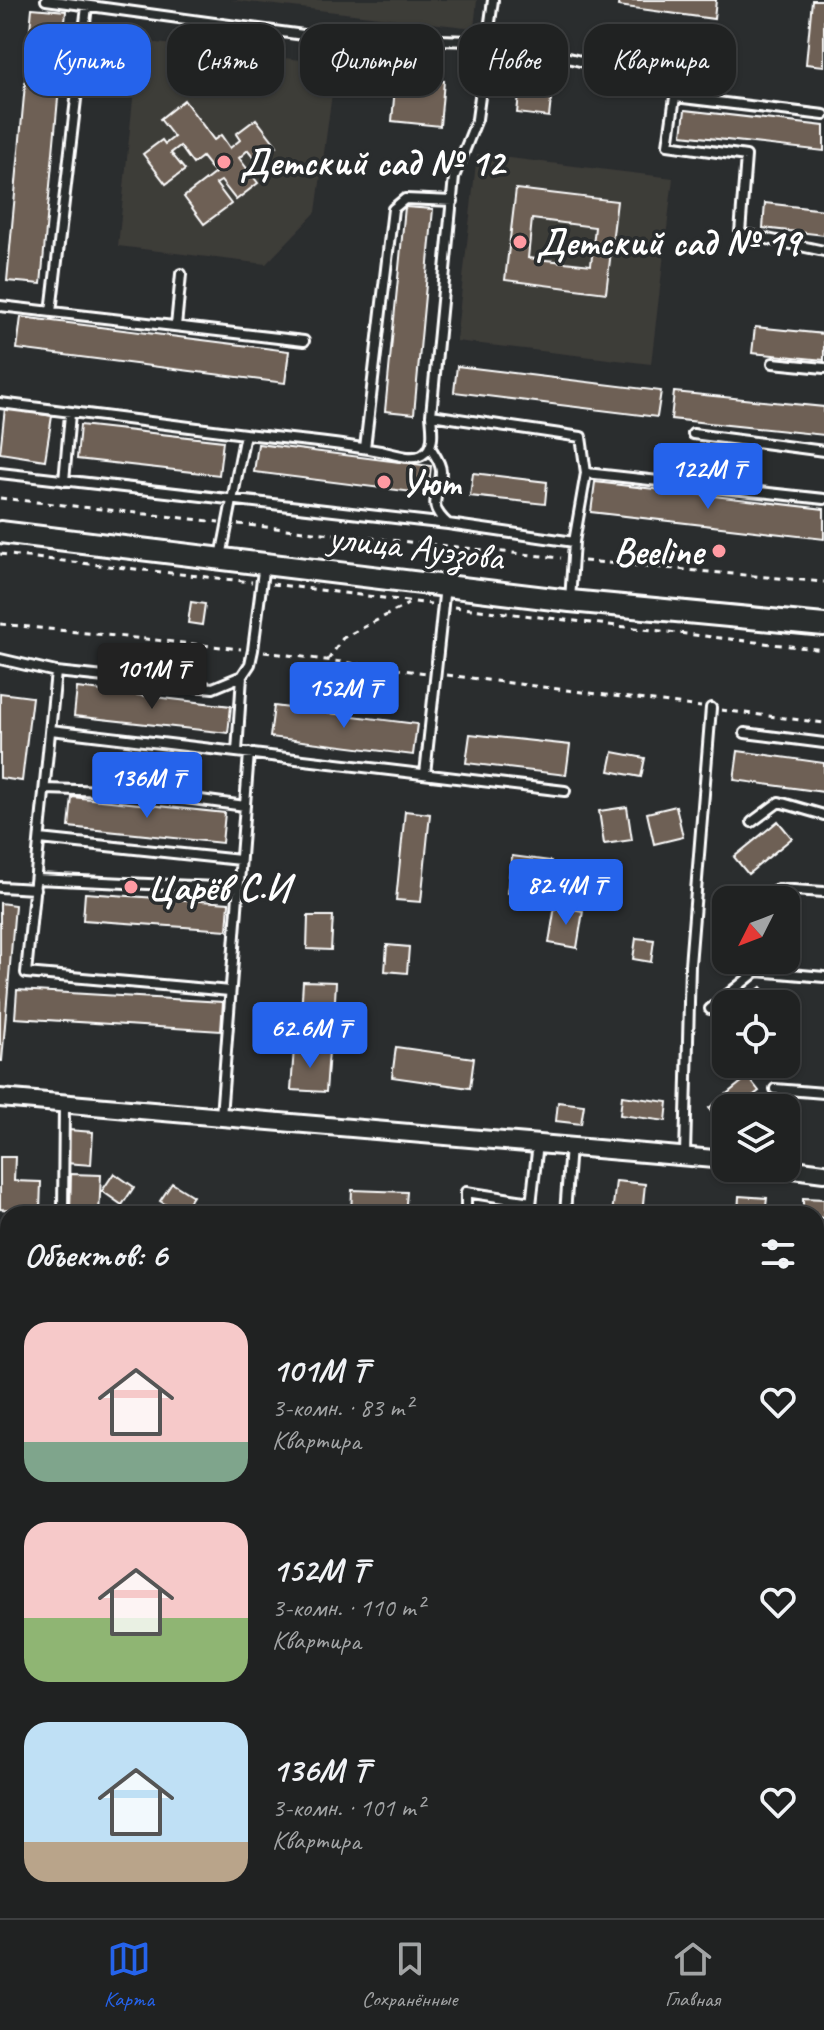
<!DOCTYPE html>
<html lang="ru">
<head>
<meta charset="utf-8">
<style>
	body { margin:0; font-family:Caveat,sans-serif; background:#2d2f2f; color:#f1f3f6; height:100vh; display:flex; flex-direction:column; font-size:30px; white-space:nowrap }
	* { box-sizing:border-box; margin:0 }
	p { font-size:26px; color:#a2a4a5 }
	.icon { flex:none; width:44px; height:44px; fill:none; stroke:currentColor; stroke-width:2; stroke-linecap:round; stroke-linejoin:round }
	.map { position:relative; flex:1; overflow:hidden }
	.panel { position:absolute; left:0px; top:1206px; width:824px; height:712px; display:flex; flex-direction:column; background:#202222; border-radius:24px 24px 0 0; box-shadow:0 2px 6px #0004,0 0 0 2px #3d3f40 }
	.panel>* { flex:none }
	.hud { position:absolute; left:24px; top:24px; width:776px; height:72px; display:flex; gap:16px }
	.needle { width:52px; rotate:228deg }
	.controls { position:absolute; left:712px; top:886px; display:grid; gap:16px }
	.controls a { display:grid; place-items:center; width:88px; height:88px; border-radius:16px; background:#202222; box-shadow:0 2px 6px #0004,0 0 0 2px #3d3f40; font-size:40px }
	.price { position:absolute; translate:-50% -68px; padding:0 18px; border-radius:8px; background:#2563eb; color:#fff; font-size:26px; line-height:52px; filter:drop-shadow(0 2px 4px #0008) }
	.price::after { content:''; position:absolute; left:50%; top:48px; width:24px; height:18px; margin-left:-12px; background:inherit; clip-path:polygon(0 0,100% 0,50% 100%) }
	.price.on { background:#222; color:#fff }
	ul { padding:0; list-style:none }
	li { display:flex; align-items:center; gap:24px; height:200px; padding:0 24px }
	li span { display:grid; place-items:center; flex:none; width:224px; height:160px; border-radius:24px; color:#555 }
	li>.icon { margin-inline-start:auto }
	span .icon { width:96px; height:96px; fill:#fffc; stroke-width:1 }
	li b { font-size:34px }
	h2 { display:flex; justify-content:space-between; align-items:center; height:96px; padding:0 24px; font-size:34px }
	.pill { padding:0 28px; border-radius:24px; background:#202222; box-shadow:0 2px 6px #0004,0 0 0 2px #3d3f40; font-size:28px; line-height:72px }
	.pill.on { background:#2563eb; color:#fff }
	.tabs { display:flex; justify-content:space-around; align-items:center; height:112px; border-top:2px solid #3d3f40; background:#202222; font-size:22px; color:#a2a4a5 }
	.tabs a { display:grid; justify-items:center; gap:4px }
	.tabs .on { color:#2563eb }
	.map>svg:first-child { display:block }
</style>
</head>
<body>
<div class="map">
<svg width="824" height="1918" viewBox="0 0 824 1918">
	<rect width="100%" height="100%" fill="#2a2d2e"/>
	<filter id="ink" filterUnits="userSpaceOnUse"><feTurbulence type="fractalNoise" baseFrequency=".0125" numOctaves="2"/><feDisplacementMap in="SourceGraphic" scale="16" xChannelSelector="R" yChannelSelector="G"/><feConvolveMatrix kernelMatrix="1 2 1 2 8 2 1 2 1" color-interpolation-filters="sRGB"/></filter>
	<g filter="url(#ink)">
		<path fill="#3e3c39" d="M231 0H477L474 28Z
			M139 41 336 64 316 212 266 264 118 246Z
			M477 154 673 178 651 364 456 341Z"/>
		<path fill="#6e6054" stroke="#fff" stroke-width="2" fill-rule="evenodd" d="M619 0H716L714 19 618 6Z
			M812 0H824V66L806 64Z
			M32 8 66 11 41 284 7 281Z
			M396 76 444 81 440 126 392 121Z
			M521 77 553 81 549 117 517 113Z
			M184 100 214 140 221 135 230 148 240 140 236 134 256 119 277 146 257 161 248 150 239 158 258 183 236 200 221 181 216 184 231 204 204 224 184 197 215 173 202 157 193 164 180 146 171 153 185 170 166 184 143 154 162 140 165 144 174 137 160 119Z
			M685 110 824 126V151L682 135Z
			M516 189 617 201 606 293 505 280ZM532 219 595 227 591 265 528 258Z
			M765 203 824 210V235L763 228Z
			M405 207 433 209 414 414 385 411Z
			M21 317 289 351 285 383 17 349Z
			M755 327 824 334V360L752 353Z
			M457 366 661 391 657 417 454 392Z
			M674 392 824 407V435L671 419Z
			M5 408 52 416 45 460 0 453Z
			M80 425 223 441 219 475 77 459Z
			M258 444 431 466 428 494 254 472Z
			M473 473 547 482 545 504 470 496Z
			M595 482 824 509V539L591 512Z
			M191 602 205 604 202 625 188 623Z
			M77 688 231 706 228 733 74 716Z
			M0 693 32 697 22 781 0 778Z
			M274 706 417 724 413 755 270 737Z
			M470 734 570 745 566 775 466 763Z
			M738 751 824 763V792L734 780Z
			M613 752 645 758 641 777 609 771Z
			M72 797 225 813 222 843 69 827Z
			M676 806 683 837 654 844 647 813Z
			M627 807 632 840 604 844 599 811Z
			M405 811 430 814 421 902 396 900Z
			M778 821 792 838 748 874 734 857Z
			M512 856 551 861 546 898 507 893Z
			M85 893 229 903 227 930 83 920Z
			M0 903 15 905 2 1061H0Z
			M555 906 583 911 577 948 549 943Z
			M308 916H333L331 950 307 949Z
			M636 938 654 940 651 962 633 959Z
			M387 945 409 947 407 973 385 971Z
			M303 981 336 982 334 1017 301 1015Z
			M761 987 773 1002 771 1004H739Z
			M17 990 223 1002 221 1031 15 1018Z
			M396 1047 474 1058 470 1088 392 1077Z
			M294 1048 329 1051 326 1092 291 1090Z
			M748 1077 759 1091 737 1108H726V1117L720 1122 709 1108Z
			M622 1096 668 1102 666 1121 620 1115Z
			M558 1102 584 1105 581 1124 556 1121Z
			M68 1130 93 1132 91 1165 66 1163Z
			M0 1157H15L14 1181 41 1182 40 1211 0 1209Z
			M114 1173 134 1187 122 1205 102 1191Z
			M71 1174 101 1175 99 1214H70Z
			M616 1181 645 1184 642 1214H612Z
			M172 1183 193 1196 181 1214 160 1201Z
			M352 1190 407 1192 405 1214H351Z
			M739 1196 767 1198 765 1214H738Z
			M803 1198 824 1199V1218L816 1217V1214H803Z
			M0 1254H8V1280L0 1279Z
			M0 1284H8V1337H0Z
			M0 1543 8 1544V1588L0 1587Z
			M824 1686V1703L816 1709V1692Z
			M0 1865H8V1910H26V1918H0Z
			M382 1910H408L407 1918H381Z
			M462 1910H529L528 1918H461Z"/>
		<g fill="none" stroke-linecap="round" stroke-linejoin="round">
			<defs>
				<path id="service" d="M46 0 311 36 503 42 625 72
					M824 115 675 97 668 145 746 156 740 233 824 251
					M0 306 304 341
					M51 312 87 6
					M176 326 181 274
					M773 363 824 368
					M0 403 245 434
					M431 415 581 437 586 473 574 542 570 600
					M693 434 824 451
					M430 447C434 454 441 463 441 471 441 496 424 503 448 524L574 542
					M365 448 393 209 405 199 453 201
					M0 473 448 524
					M586 473 824 499
					M64 481 70 414
					M221 557 245 434C290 439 336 443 380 451 391 453 411 461 422 455 436 447 432 429 431 415L454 177 477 119 493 0
					M0 659 56 672 26 973 230 991
					M56 672 213 688 242 676 250 664 253 650 264 563
					M51 730 565 791
					M745 733 824 743
					M237 752 242 676
					M425 774 445 586
					M45 789 141 792 245 806
					M752 822 779 802 824 815
					M40 839 240 860
					M36 879 238 888
					M0 887 35 889
					M763 900 778 889 824 892
					M710 1009 757 971 824 977
					M775 1089 824 1093
					M221 1116 249 753
					M685 1154 690 965 711 708
					M63 1214 64 1104
					M466 1214V1192L531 1202
					M530 1214 538 1143
					M565 1214 570 1146
					M816 1433 824 1428
					M0 1524 8 1525
					M0 1630H8
					M816 1678 824 1671
					M816 1749H824
					M0 1818 8 1819
					M35 1918 36 1910
					M268 1918 271 1910
					M349 1918 350 1910"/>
				<path id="minor" d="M0 1098 726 1160
					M786 1168 824 1173
					M816 1317H824
					M816 1823 824 1826
					M799 1910 824 1918
					M664 1918 669 1910
					M779 1918 782 1910"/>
				<path id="tertiary" d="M0 532 570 601 824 625
					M0 1709 8 1710
					M816 1761 824 1762"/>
			</defs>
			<use href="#service" stroke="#fff" stroke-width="14"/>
			<use href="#minor" stroke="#fff" stroke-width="22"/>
			<use href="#tertiary" stroke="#fff" stroke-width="26"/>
			<path stroke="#fff" stroke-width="3" stroke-dasharray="6 6" stroke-linecap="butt" d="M0 498 219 522
				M238 524 561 558
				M0 554 252 582
				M584 561 824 582
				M432 567 433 545
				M272 584 431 604
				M454 607 824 650
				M0 624 241 649
				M264 652 427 673
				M328 660 343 638 408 604
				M447 675 701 707
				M721 710 824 723
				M816 1586 824 1587
				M0 1688H8
				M0 1755H8"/>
			<use href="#service" stroke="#2a2d2e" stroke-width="8"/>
			<use href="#minor" stroke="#2a2d2e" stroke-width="16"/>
			<use href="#tertiary" stroke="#2a2d2e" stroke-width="20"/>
		</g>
	</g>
	<g fill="#ff9aa2" stroke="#2a2d2e" stroke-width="3">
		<circle cx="224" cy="162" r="8"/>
		<circle cx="520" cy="242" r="8"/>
		<circle cx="384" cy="482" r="8"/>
		<circle cx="719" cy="551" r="8"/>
		<circle cx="131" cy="887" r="8"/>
	</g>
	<g text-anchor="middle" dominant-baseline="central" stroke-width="7" stroke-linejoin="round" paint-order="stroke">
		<g font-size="38" font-weight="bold" fill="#fff" stroke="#2a2d2e" text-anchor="start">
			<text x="240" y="162">Детский сад № 12</text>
			<text x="536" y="242">Детский сад № 19</text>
			<text x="400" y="482">Уют</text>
			<text x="703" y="551" text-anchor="end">Beeline</text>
			<text x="147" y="887">Царёв С.И</text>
		</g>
		<g font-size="38" fill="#fff" stroke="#2a2d2e">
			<text transform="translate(416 547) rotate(7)">улица Ауэзова</text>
		</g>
	</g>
</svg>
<div class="controls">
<a><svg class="needle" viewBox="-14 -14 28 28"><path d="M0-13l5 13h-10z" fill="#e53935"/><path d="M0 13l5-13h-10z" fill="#a2a4a5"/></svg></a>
<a><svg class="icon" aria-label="locate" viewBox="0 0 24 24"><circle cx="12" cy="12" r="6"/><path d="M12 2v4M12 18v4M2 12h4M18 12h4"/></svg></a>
<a><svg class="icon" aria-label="layers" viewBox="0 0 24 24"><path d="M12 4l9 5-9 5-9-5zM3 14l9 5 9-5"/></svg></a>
</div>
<b class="price" style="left:708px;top:511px">122M ₸</b>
<b class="price on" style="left:152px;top:711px">101M ₸</b>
<b class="price" style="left:344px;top:730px">152M ₸</b>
<b class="price" style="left:147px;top:820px">136M ₸</b>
<b class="price" style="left:566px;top:927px">82.4M ₸</b>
<b class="price" style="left:310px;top:1070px">62.6M ₸</b>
<div class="hud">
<a class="pill on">Купить</a>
<a class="pill">Снять</a>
<a class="pill">Фильтры</a>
<a class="pill">Новое</a>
<a class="pill">Квартира</a>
</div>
<section class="panel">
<h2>Объектов: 6<svg class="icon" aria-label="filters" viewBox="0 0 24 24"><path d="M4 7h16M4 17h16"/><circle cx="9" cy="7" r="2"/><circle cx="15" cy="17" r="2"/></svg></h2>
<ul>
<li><span style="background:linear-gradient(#f6c9c9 75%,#7fa58c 0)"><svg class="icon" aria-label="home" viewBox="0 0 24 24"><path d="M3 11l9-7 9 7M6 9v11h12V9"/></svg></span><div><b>101M ₸</b><p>3-комн. · 83 m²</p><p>Квартира</p></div><svg class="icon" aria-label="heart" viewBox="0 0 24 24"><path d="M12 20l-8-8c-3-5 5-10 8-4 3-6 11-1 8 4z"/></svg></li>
<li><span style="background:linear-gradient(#f6c9c9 60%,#8fb573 0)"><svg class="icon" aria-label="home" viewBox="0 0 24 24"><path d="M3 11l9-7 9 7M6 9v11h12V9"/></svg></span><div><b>152M ₸</b><p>3-комн. · 110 m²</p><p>Квартира</p></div><svg class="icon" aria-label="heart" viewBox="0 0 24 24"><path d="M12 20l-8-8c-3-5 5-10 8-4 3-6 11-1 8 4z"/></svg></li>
<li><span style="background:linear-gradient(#bfe0f5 75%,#b9a48a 0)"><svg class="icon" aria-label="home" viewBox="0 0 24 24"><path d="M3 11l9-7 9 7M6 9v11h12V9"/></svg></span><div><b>136M ₸</b><p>3-комн. · 101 m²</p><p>Квартира</p></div><svg class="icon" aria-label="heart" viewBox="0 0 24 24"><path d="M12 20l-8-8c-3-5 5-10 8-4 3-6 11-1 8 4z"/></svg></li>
</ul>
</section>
</div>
<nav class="tabs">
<a class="on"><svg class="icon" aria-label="map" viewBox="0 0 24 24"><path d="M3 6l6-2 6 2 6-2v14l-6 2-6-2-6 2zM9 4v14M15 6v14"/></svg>Карта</a>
<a><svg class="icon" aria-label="saved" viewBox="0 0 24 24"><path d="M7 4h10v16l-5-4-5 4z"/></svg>Сохранённые</a>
<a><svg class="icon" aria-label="home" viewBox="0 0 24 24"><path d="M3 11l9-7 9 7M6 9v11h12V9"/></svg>Главная</a>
</nav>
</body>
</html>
